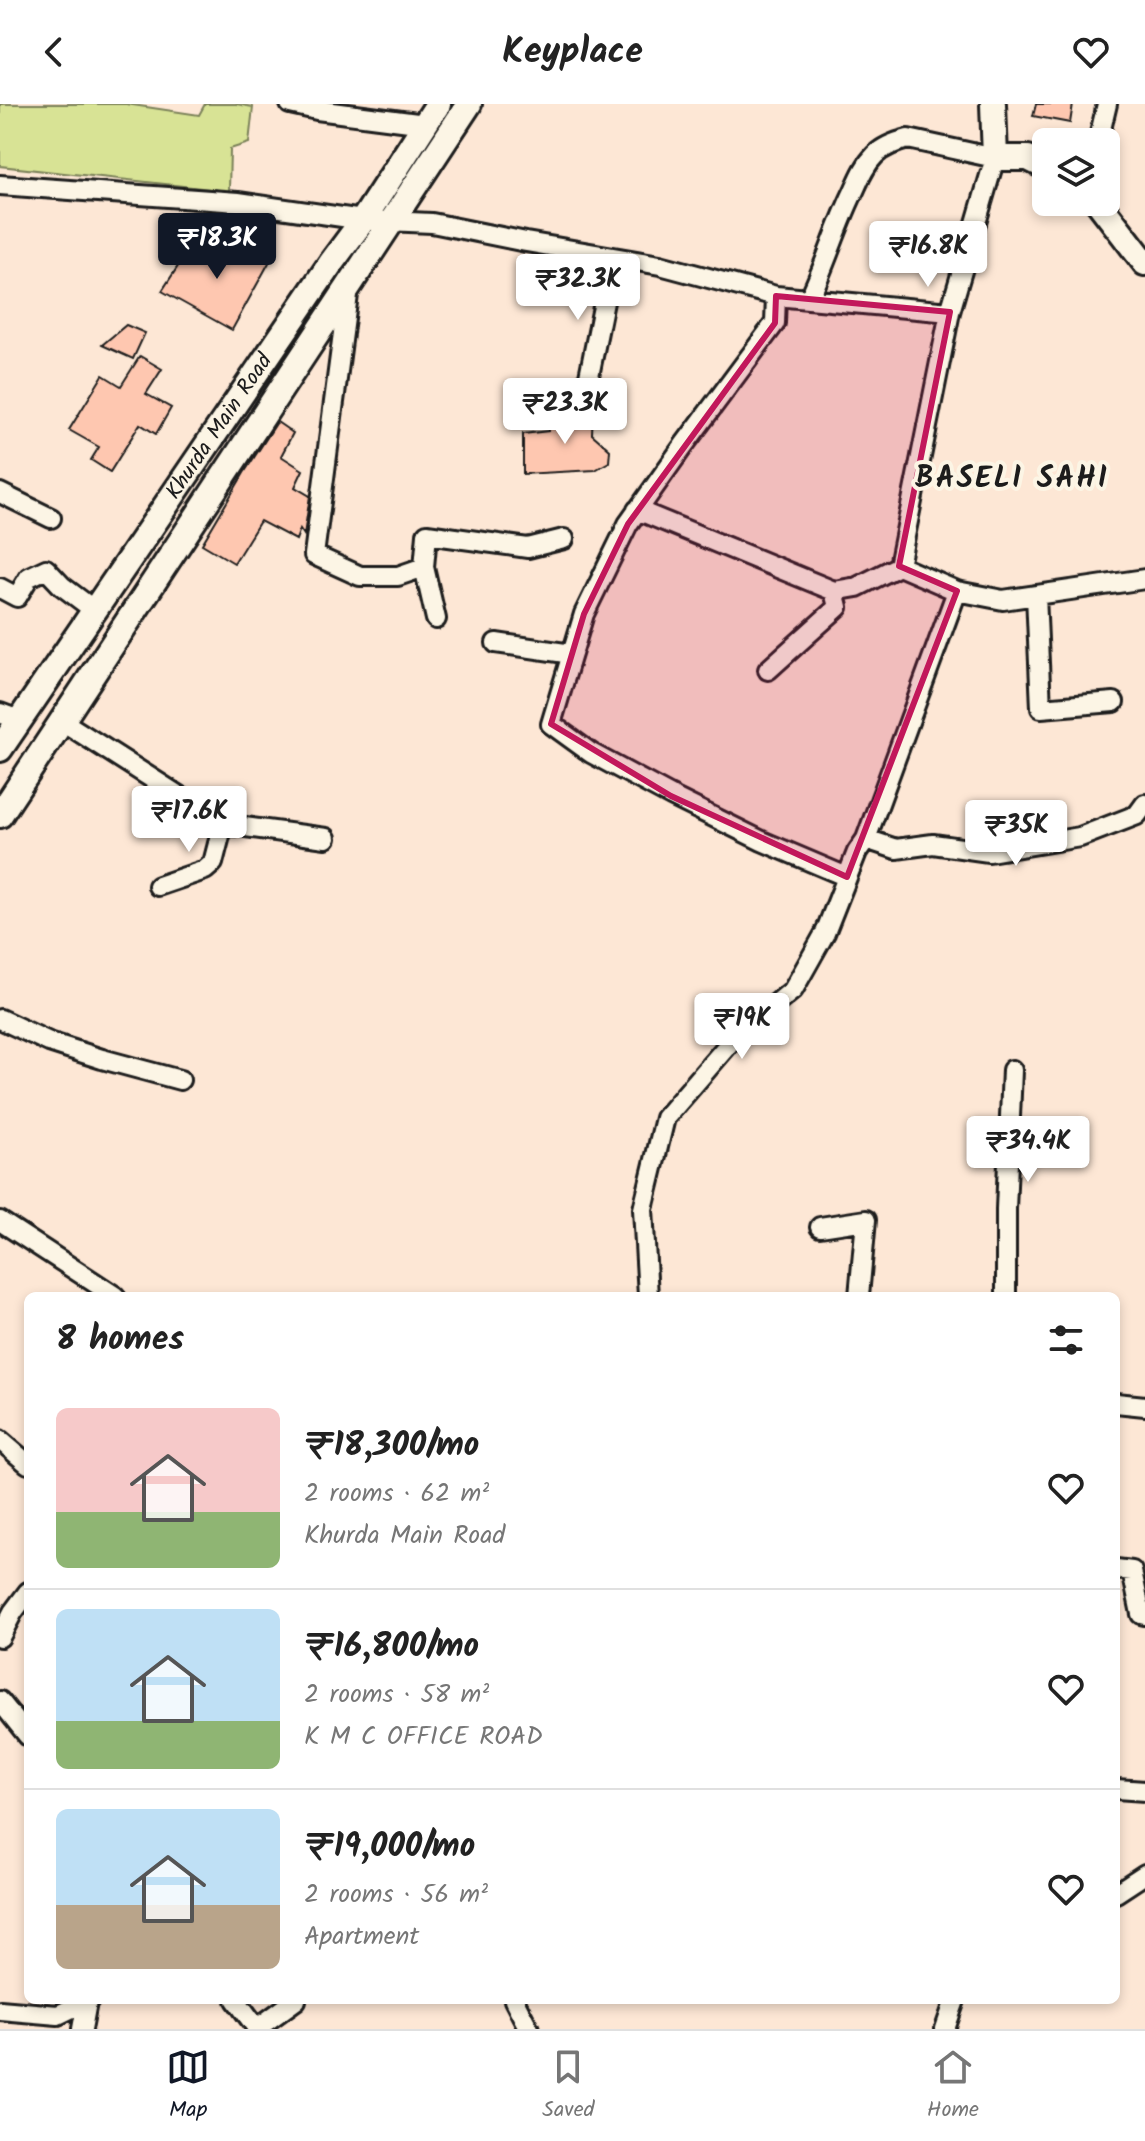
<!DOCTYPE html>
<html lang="en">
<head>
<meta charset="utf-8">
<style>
	body { margin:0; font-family:Kalam,sans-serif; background:#f2f2f2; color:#222; height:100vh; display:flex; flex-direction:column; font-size:30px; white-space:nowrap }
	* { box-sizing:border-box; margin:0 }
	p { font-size:26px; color:#767676 }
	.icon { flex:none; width:44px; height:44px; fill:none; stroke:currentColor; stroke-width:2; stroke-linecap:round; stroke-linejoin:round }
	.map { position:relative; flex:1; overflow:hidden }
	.details { position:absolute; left:24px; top:1188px; width:1096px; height:712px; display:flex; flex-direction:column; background:#fff; border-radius:12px; box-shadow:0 4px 12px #0003 }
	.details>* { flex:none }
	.buttons { position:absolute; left:1032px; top:24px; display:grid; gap:16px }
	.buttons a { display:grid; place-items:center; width:88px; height:88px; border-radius:12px; background:#fff; box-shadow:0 4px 12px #0003; font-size:40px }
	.price { position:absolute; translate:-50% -68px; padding:0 18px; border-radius:8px; background:#fff; color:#222; font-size:26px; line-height:52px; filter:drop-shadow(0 2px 4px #0008) }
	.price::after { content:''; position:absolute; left:50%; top:48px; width:24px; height:18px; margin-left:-12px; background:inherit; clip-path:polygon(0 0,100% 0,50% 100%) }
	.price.current { background:#111827; color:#fff }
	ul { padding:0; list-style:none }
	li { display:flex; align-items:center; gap:24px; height:200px; padding:0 32px }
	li+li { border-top:2px solid #e0e0e0 }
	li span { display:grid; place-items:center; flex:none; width:224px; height:160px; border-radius:12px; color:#555 }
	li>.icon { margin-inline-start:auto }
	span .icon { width:96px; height:96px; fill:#fffc; stroke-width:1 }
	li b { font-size:34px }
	h2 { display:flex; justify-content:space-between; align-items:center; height:96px; padding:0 32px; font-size:34px }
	header { display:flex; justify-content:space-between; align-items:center; height:104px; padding:0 32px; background:#fff; font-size:36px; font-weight:700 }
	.tab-bar { display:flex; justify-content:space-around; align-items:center; height:112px; border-top:2px solid #e0e0e0; background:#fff; font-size:22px; color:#767676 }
	.tab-bar a { display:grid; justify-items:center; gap:4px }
	.tab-bar .current { color:#111827 }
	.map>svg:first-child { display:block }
</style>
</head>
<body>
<header><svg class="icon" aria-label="back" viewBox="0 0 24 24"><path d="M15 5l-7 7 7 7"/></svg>Keyplace<svg class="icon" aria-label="heart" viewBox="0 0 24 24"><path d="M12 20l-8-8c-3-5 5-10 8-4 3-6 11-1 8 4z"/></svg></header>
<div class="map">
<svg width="1145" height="1925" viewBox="0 0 1145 1925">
	<rect width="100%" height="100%" fill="#fde7d5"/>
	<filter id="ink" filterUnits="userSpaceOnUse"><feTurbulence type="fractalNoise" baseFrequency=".0125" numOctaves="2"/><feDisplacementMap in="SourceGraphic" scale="16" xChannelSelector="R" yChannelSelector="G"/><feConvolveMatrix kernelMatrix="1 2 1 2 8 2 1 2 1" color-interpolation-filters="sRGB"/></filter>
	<g filter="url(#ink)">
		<path fill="#d8e395" stroke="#7a8058" stroke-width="2" d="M0 0H126L199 11 205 0H236L253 3 249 39 230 45 229 87 0 62Z"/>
		<path fill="#fec7b0" stroke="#1c1c1c" stroke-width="2" d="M1036 0H1073L1070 19 1033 12Z
			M222 135 253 152 255 148 271 155 232 226 162 187 193 139 214 148Z
			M126 221 145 229 133 255 102 241Z
			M140 252 162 265 146 290 171 304 156 330 140 320 110 368 91 356 99 343 69 326 103 271 121 282Z
			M574 300 593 306 592 330 610 346 609 358 595 366 523 370V330L548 327 549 317 567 321Z
			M277 318 293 329 281 352 303 366 295 383 310 392 304 431 300 425 296 436 260 417 234 459 202 440 244 369Z"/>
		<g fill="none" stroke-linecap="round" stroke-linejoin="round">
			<defs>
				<path id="minor" d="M290 0 317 6 425 20
					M1098 38 1107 0
					M0 81 238 98 363 116 432 119 526 138 660 161 776 192 775 219 684 341 628 420 584 510 551 620 591 649 671 692 762 737 847 773
					M349 183 314 451 360 472H398L424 463 436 515
					M776 192 950 208 995 54 908 35C896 38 884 42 875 51 864 62 859 76 853 89 836 124 826 160 809 195
					M950 208 899 462 957 487 1003 496 1145 475
					M585 292 613 153
					M0 389 51 414
					M637 406 834 487 838 503 768 566
					M424 463 427 430 528 444 564 435
					M0 484 17 493 29 473 46 465 62 482 94 506
					M834 487 857 483 899 462
					M1036 491 1041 604 1114 598
					M496 539 572 550
					M0 609 19 616
					M62 617 223 720 326 734
					M866 735 896 745 933 740 989 748 1080 733 1137 711 1145 700
					M158 782 205 766 213 759 223 720
					M0 915 49 938 102 955 180 976
					M0 1117 115 1192
					M820 1123 866 1116 859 1192
					M648 1192 643 1105 665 1014 734 934 793 886 825 829 857 748 866 735 957 487
					M1006 1192V1105L1012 966
					M1116 1299 1145 1302
					M0 1336 28 1360
					M1116 1465 1132 1467 1141 1510 1145 1511
					M0 1533 13 1508 28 1488
					M0 1597 28 1632
					M1116 1685 1145 1687
					M1116 1789 1145 1770
					M236 1896 256 1923
					M514 1896 529 1925
					M0 1906 58 1911 89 1896
					M82 1925 87 1898
					M256 1925 296 1896
					M945 1925 955 1896"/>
				<g id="major">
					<path d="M993 0 995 54H1028L1046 63"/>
					<path d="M1098 98 1145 159"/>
					<path id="s1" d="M0 645 331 159 363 116 438 0"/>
					<path d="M0 711 469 0"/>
				</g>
			</defs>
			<use href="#minor" stroke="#1c1c1c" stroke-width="24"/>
			<use href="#major" stroke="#1c1c1c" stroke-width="30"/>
			<use href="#minor" stroke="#fcf5e5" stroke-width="18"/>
			<use href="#major" stroke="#fcf5e5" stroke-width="24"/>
		</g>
	</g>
	<path fill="#c2185b" fill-opacity="0.2" stroke="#c2185b" stroke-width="6" stroke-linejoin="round" d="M776 192 950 208 899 462 957 487 847 773 671 692 551 620 584 510 628 420 775 219Z"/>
	<g text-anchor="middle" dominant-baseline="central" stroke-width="8" stroke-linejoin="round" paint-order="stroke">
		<g font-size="22" fill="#1c1c1c" stroke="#fcf5e5">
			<text stroke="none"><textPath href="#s1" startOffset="390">Khurda Main Road</textPath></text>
		</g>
		<g font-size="30" font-weight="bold" letter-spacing="2" fill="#1c1c1c" stroke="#fcf5e5">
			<text x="1012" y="375">BASELI SAHI</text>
		</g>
	</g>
</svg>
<div class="buttons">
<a><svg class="icon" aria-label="layers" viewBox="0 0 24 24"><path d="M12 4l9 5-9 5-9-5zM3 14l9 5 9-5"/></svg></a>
</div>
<b class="price current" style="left:217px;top:177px">₹18.3K</b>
<b class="price" style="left:928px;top:185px">₹16.8K</b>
<b class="price" style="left:578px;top:218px">₹32.3K</b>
<b class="price" style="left:565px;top:342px">₹23.3K</b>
<b class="price" style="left:189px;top:750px">₹17.6K</b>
<b class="price" style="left:1016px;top:764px">₹35K</b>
<b class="price" style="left:742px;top:957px">₹19K</b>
<b class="price" style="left:1028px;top:1080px">₹34.4K</b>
<section class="details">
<h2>8 homes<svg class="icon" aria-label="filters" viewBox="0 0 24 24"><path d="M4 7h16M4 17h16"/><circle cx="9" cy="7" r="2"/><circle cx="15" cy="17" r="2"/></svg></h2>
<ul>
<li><span style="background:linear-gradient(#f6c9c9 65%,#8fb573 0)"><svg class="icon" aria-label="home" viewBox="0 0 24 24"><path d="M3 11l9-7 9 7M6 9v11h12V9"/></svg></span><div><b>₹18,300/mo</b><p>2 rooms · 62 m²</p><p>Khurda Main Road</p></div><svg class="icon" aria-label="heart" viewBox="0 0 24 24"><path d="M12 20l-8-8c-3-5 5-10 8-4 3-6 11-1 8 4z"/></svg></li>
<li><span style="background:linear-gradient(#bfe0f5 70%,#8fb573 0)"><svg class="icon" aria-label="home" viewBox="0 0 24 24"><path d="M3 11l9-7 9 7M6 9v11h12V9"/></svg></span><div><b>₹16,800/mo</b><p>2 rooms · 58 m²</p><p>K M C OFFICE ROAD</p></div><svg class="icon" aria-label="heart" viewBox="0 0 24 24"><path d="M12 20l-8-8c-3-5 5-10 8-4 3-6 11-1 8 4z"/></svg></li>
<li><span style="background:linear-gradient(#bfe0f5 60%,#b9a48a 0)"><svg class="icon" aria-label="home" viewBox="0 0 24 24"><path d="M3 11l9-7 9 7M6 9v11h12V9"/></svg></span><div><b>₹19,000/mo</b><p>2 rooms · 56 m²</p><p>Apartment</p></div><svg class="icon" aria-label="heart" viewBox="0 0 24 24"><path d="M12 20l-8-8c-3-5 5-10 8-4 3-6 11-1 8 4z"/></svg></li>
</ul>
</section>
</div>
<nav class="tab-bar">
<a class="current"><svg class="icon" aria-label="map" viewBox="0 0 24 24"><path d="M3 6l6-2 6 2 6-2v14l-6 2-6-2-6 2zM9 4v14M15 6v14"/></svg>Map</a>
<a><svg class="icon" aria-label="saved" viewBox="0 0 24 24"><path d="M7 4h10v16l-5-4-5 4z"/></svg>Saved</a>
<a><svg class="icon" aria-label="home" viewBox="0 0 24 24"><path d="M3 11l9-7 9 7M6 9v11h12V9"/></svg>Home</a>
</nav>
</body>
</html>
